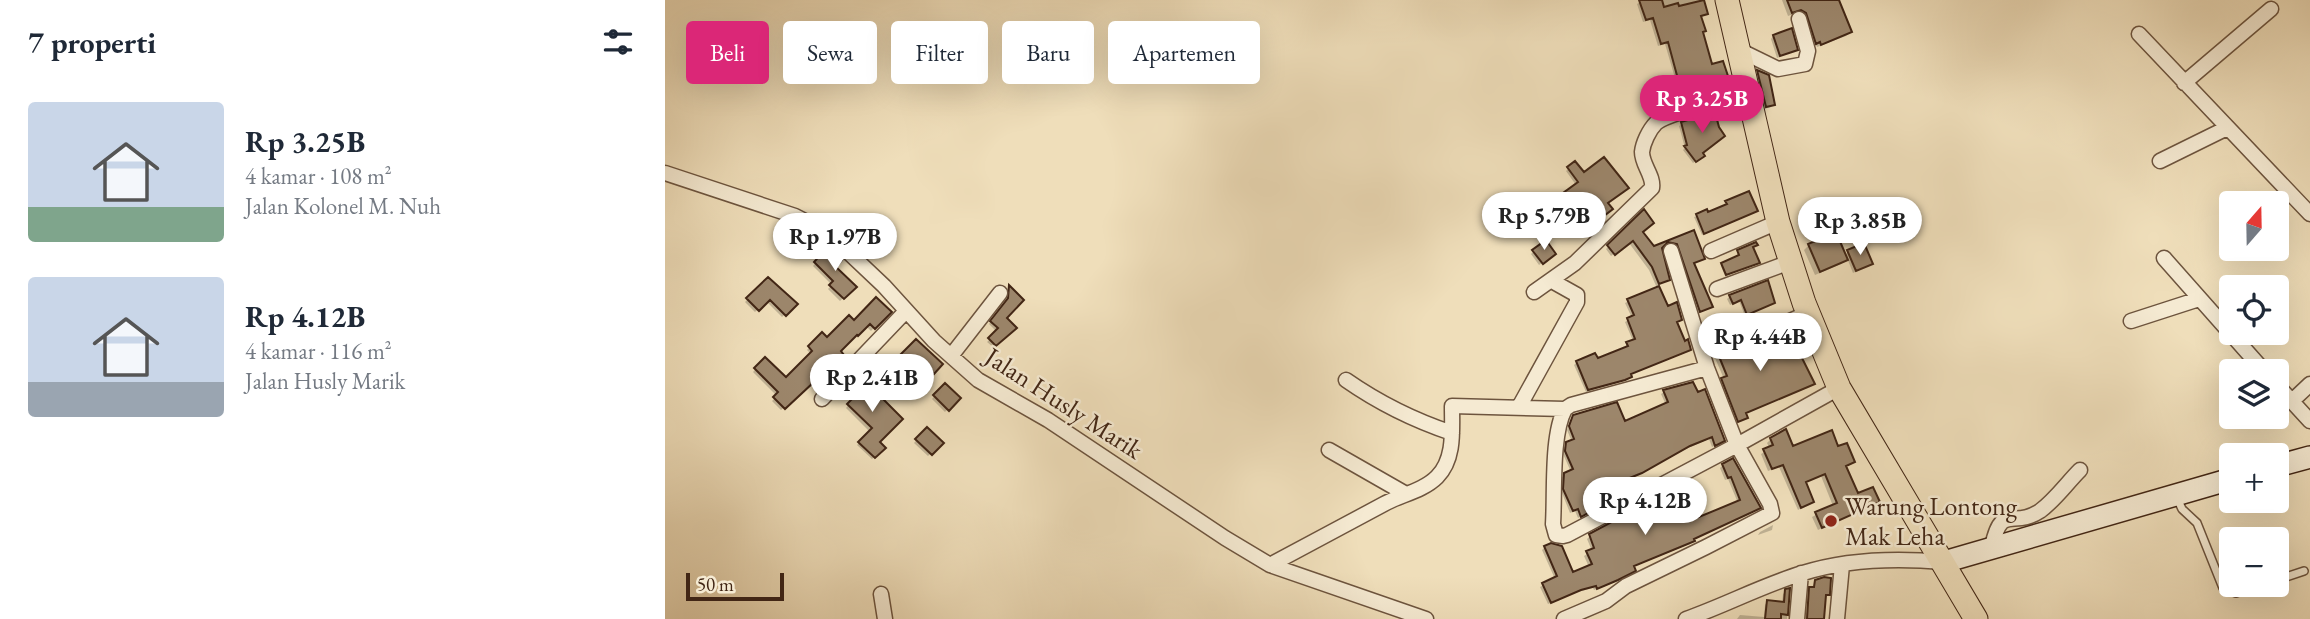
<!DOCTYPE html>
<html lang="id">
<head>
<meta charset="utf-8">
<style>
	body { margin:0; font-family:"EB Garamond",serif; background:#f2f2f3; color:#1f2937; height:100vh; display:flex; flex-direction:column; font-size:26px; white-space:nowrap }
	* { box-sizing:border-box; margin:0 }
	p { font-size:23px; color:#747a83 }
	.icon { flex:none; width:38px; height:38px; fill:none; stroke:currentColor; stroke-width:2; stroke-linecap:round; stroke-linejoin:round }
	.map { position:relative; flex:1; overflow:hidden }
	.panel { display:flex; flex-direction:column; background:#fff; width:665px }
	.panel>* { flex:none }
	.hud { position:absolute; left:21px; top:21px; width:665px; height:63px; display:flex; gap:14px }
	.needle { width:46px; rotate:20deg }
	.tools { position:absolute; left:1554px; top:191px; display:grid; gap:14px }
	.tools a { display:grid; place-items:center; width:70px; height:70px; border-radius:7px; background:#fff; box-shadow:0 7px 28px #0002; font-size:35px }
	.scale { position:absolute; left:21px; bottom:18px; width:98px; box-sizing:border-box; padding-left:7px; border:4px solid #422615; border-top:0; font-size:19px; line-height:24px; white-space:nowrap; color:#422615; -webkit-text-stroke:5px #f5ead2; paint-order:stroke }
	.price { position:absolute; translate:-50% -60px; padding:0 16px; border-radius:24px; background:#fff; color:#222; font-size:23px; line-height:46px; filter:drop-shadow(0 2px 4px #0008) }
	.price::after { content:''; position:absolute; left:50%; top:42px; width:21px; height:16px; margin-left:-10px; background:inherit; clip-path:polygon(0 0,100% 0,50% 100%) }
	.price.current { background:#db2777; color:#fff }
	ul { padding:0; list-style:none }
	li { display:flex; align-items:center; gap:21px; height:175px; padding:0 28px }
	li span { display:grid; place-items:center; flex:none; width:196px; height:140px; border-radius:7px; color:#555 }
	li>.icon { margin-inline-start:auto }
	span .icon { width:84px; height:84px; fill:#fffc; stroke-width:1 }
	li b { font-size:30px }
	h2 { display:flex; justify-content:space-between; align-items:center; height:84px; padding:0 28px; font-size:30px }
	.chip { padding:0 24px; border-radius:7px; background:#fff; box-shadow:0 7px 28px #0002; font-size:24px; line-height:63px }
	.chip.current { background:#db2777; color:#fff }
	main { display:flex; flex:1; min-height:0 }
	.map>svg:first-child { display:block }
</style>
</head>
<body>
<main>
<section class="panel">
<h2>7 properti<svg class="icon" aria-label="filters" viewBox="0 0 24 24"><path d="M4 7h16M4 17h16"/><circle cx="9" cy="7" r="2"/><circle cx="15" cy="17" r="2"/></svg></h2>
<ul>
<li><span style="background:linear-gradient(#c9d6e8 75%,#7fa58c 0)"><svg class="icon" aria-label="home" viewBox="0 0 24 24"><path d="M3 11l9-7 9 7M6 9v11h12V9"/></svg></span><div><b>Rp 3.25B</b><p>4 kamar · 108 m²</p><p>Jalan Kolonel M. Nuh</p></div></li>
<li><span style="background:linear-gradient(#c9d6e8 75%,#9aa5b1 0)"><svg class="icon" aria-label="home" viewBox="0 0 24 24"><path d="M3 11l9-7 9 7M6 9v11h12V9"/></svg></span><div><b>Rp 4.12B</b><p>4 kamar · 116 m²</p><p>Jalan Husly Marik</p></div></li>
</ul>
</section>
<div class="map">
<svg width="1645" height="619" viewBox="0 0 1645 619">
	<rect width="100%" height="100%" fill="#efdeba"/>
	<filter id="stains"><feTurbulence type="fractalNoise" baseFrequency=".00286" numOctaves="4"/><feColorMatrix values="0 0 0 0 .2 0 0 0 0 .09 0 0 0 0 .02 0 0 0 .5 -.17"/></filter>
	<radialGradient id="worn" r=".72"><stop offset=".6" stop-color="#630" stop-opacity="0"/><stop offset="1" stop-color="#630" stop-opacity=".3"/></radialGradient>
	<path fill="#0003" d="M978 0H1037L1041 13 1035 17 1036 33 1046 66 1061 76 1058 79 1028 87 1026 81 1012 85 1000 44 993 46 985 20 978 22 972 4Z
		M1117 0H1149L1185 32 1181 36 1152 47 1151 45 1147 46 1138 16 1131 13 1123 16Z
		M1108 36 1131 50 1112 58 1106 39Z
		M1093 72 1108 105 1106 107 1099 109 1091 74Z
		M1017 124 1037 156 1028 163 1018 150 1020 148 1014 126Z
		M910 163 941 204 932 224 924 230 897 196 911 185 901 171Z
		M1061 203 1091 211 1037 235 1029 217 1060 207Z
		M979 212 976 232 989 248H995L1003 279 992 286 1002 309 1015 319 1011 323 1022 352 964 375 963 380 921 392 909 365 912 362 932 360 960 348 962 344 968 341 960 322 967 318 960 303 992 288 984 270 964 243 946 256 941 249Z
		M1028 232 1038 258 1027 264 1046 307 1032 314 1009 246 999 244Z
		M1144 245 1179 256 1183 252 1206 264 1188 273 1182 258 1176 264 1150 275 1139 250Z
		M1086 247 1091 264 1060 276 1056 266 1073 257 1072 253 1073 252Z
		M163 250 168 267 189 287 175 301 163 289 167 285 148 266Z
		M868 252 887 256 874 265 866 254Z
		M103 279 130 304 117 317 101 301 90 312 80 302Z
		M344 288 357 300 340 318 350 328 328 347 322 342 332 332 324 324 341 303Z
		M1065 296 1108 303 1080 316 1074 301 1065 305 1062 299Z
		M224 312 206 331 201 326 174 351 180 359 161 378 160 376 149 387 145 383 116 410 107 401 112 396 88 372 100 359 121 380 146 354 142 350 157 334 162 339 189 322Z
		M1042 333 1069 356 1117 351 1148 384 1144 387 1079 414 1081 417 1070 424 1054 383 1059 379 1047 351 1043 353 1038 337Z
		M251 341 275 364 265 375 249 359 239 370 231 362Z
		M196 375 212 442 218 448 207 459 192 445 205 432 181 408 186 402 178 394Z
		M280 385 293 398 280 412 267 399Z
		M999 392 1055 443 1047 447 1044 439 1021 449 972 475 934 491 932 495 921 500 923 513 913 518 910 511 905 513 897 493V477L906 472 898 454 899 447 907 442 902 430 906 420 909 417 959 423 1001 405 996 394Z
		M262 429 276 443 263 456 249 443Z
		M1106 439 1127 449 1172 448 1188 461 1179 467 1192 496 1212 501 1153 530 1147 517 1168 506 1156 476 1139 483 1147 502 1133 510 1114 467 1103 471 1096 454 1105 449 1102 443Z
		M1058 465 1091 510 1027 540 1025 544 967 567 966 573 948 583 929 590 928 588 912 592 883 604 875 587 890 579 877 550 880 547 907 574 924 567 919 556 927 551 922 539 925 536 1019 486 1033 520 1073 503 1063 479 1060 480 1055 468Z
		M1108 525 1107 530 1093 535 1095 532Z
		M1151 581 1163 595 1160 597 1157 619H1140L1143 591 1148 589Z
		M1123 590 1122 619H1072L1075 615 1099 617 1100 605 1102 602 1117 604 1118 594Z"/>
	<path fill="#9c866b" stroke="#422615" stroke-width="2" d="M974 0H997L999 7 1013 3 1014 6 1039 0 1043 14 1036 16 1041 31 1038 32 1047 64 1058 61 1063 76 1031 86 1029 79 1014 83 1003 42 996 44 988 18 981 20Z
		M1122 0H1174L1187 32 1156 45 1155 42 1151 44 1141 13 1136 10 1127 13Z
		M1127 28 1133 50 1115 56 1108 35Z
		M1092 70 1104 75 1110 105 1101 107Z
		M996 85 1000 99 990 102 986 88Z
		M1050 112 1054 127 1060 136 1038 153 1040 156 1031 162 1019 146 1022 145 1016 122Z
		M939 157 964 188 943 203 948 209 935 219 937 222 928 229 898 193 913 182 902 167 910 161 919 172Z
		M1084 191 1093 211 1039 234 1031 214 1042 209 1043 212 1062 204 1060 201Z
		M979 209 989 223 978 232 989 246 1029 230 1040 259 1029 263 1048 307 1035 312 1012 244 1003 242 997 248 1005 280 994 284 987 267 968 241 950 255 942 245Z
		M1171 232 1183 260 1155 272 1143 244Z
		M881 240 891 254 878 264 867 250Z
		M1091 242 1093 245 1088 247 1095 263 1061 275 1056 263 1074 255 1072 250Z
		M1199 243 1208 264 1191 271 1182 250Z
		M163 247 177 260 171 267 192 287 179 299 164 285 168 281 149 262Z
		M103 277 133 304 121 316 105 300 94 311 81 298Z
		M1103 280 1110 303 1082 315 1076 300 1068 304 1064 295Z
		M344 285 359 300 342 318 352 328 331 346 323 338 333 328 325 321 343 298Z
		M994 286 1003 306 1012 302 1017 320 1012 322 1020 341 1023 339 1026 350 966 374 967 377 960 380 923 390 911 361 930 353 933 358 963 346 961 342 970 339 962 318 969 315 962 299Z
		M211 297 227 312 210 329 205 324 193 336 192 335 176 351 182 359 165 377 163 375 153 386 149 382 120 409 108 397 113 392 89 368 100 357 121 377 147 351 143 346 157 332 162 337 184 315 189 320Z
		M1053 327 1062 349 1069 354 1113 337 1118 349 1130 344 1150 384 1081 413 1083 418 1073 422 1056 378 1062 376 1051 349 1047 351 1041 332Z
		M251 339 278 364 269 374 253 358 242 368 232 358Z
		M196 372 216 395 215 396 238 419 215 442 221 448 210 458 193 442 207 428 182 404 188 398 179 390Z
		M1028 382 1033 392 1040 389 1060 441 1050 446 1047 437 1025 446 977 473 935 490 937 493 923 499 928 510 916 517 913 509 908 511 898 489 899 473 908 469 900 451 901 442 909 439 904 426 908 415 952 402 960 421 1003 402 998 390Z
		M280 383 296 398 284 411 268 395Z
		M262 427 279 443 267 455 250 439Z
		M1121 429 1128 446 1167 430 1173 446 1182 443 1190 462 1181 466 1193 493 1208 487 1215 502 1157 528 1150 512 1172 503 1160 474 1141 482 1149 502 1136 508 1118 465 1107 469 1098 449 1108 445 1105 438Z
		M1068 458 1096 508 1029 539 1030 541 969 566 971 571 953 580 932 589 931 586 916 590 886 603 877 583 892 576 879 546 886 543 897 546 908 572 927 564 921 551 929 548 924 534 1020 483 1034 517 1075 500 1066 477 1063 478 1057 464Z
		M1159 577 1166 578 1165 595H1161L1159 619H1142L1144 587H1149L1150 580Z
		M1125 588 1123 615 1116 614V619H1100L1102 600 1119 602 1120 589Z"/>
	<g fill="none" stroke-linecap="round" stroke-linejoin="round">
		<defs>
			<path id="lane" d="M1512 498 1517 509 1532 523 1558 588 1571 593 1596 584
				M1612 580 1639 571"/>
			<path id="street" d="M1474 34 1645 214
				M1074 50 1113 69 1140 64 1143 51 1134 19
				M1519 83 1606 9
				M1495 161 1562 128
				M0 173 130 216 163 233 219 286 269 341 313 380 383 420 560 538 605 565 761 619
				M1046 251 1113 222
				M1499 258 1599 371
				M1052 289 1125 262
				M869 292 910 263 987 188C989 176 977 165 977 152 978 143 984 130 991 123 1002 113 1066 98 1084 92
				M1466 321 1534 299
				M1071 345 1143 313
				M286 356 335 293
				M681 380C714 403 748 420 787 433
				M1612 385 1645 421
				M157 399 241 311
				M1627 401 1645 384
				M854 407 912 302V295L887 281
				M900 409C886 435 890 493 888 524L891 535 898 536 902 535 1072 445 1174 388
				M664 450 741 494
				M1327 547C1336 502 1348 529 1375 511 1390 500 1402 483 1415 470
				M605 565C643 545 681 524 719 504 735 495 758 491 772 477 790 459 787 430 787 406L900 409 906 405 1042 368
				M216 594 220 619
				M899 619 941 601 961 586 1041 547 1107 513 1105 504 1072 445 1042 368 1006 251
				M1021 619C1061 605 1098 585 1138 573 1182 559 1233 558 1279 562
				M1132 619 1136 573
				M1172 619 1177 565"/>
			<path id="secondary" d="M1612 466 1645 457
				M1279 562 1566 479"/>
			<path id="primary" d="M1062 0 1113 222 1139 303 1174 388 1311 619"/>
		</defs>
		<use href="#lane" stroke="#6d543e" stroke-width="10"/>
		<use href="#street" stroke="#6d543e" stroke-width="17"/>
		<use href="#secondary" stroke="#422615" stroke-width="24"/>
		<use href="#primary" stroke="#422615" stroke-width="25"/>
		<use href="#lane" stroke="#f5ead2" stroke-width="7"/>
		<use href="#street" stroke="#f5ead2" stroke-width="14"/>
		<use href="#secondary" stroke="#f5ead2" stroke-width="21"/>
		<use href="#primary" stroke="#efdeba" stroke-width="23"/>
	</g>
	<circle fill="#8f2418" stroke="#f5ead2" stroke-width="2.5" cx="1166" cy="521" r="7"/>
	<g text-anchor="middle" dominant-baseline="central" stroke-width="5" stroke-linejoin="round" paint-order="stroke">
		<g font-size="26" fill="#422615" stroke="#f5ead2">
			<text transform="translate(399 403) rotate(33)">Jalan Husly Marik</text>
		</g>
		<g font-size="26" fill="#422615" stroke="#f5ead2" text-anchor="start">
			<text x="1180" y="506">Warung Lontong<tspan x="1180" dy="30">Mak Leha</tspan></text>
		</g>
	</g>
	<rect width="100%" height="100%" filter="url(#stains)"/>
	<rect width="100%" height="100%" fill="url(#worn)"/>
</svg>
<div class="tools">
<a><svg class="needle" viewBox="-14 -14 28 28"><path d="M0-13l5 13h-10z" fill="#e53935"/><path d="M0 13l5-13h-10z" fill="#747a83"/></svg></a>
<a><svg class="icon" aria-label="locate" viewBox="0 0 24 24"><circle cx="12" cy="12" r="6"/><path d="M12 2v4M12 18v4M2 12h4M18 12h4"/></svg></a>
<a><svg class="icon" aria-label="layers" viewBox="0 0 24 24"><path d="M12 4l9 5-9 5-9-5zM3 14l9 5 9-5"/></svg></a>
<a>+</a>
<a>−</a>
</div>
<div class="scale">50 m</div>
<b class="price current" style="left:1037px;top:135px">Rp 3.25B</b>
<b class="price" style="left:879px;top:252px">Rp 5.79B</b>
<b class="price" style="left:1195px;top:257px">Rp 3.85B</b>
<b class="price" style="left:170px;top:273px">Rp 1.97B</b>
<b class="price" style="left:1095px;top:373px">Rp 4.44B</b>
<b class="price" style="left:207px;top:414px">Rp 2.41B</b>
<b class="price" style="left:980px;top:537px">Rp 4.12B</b>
<div class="hud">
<a class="chip current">Beli</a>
<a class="chip">Sewa</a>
<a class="chip">Filter</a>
<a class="chip">Baru</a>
<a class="chip">Apartemen</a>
</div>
</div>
</main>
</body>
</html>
